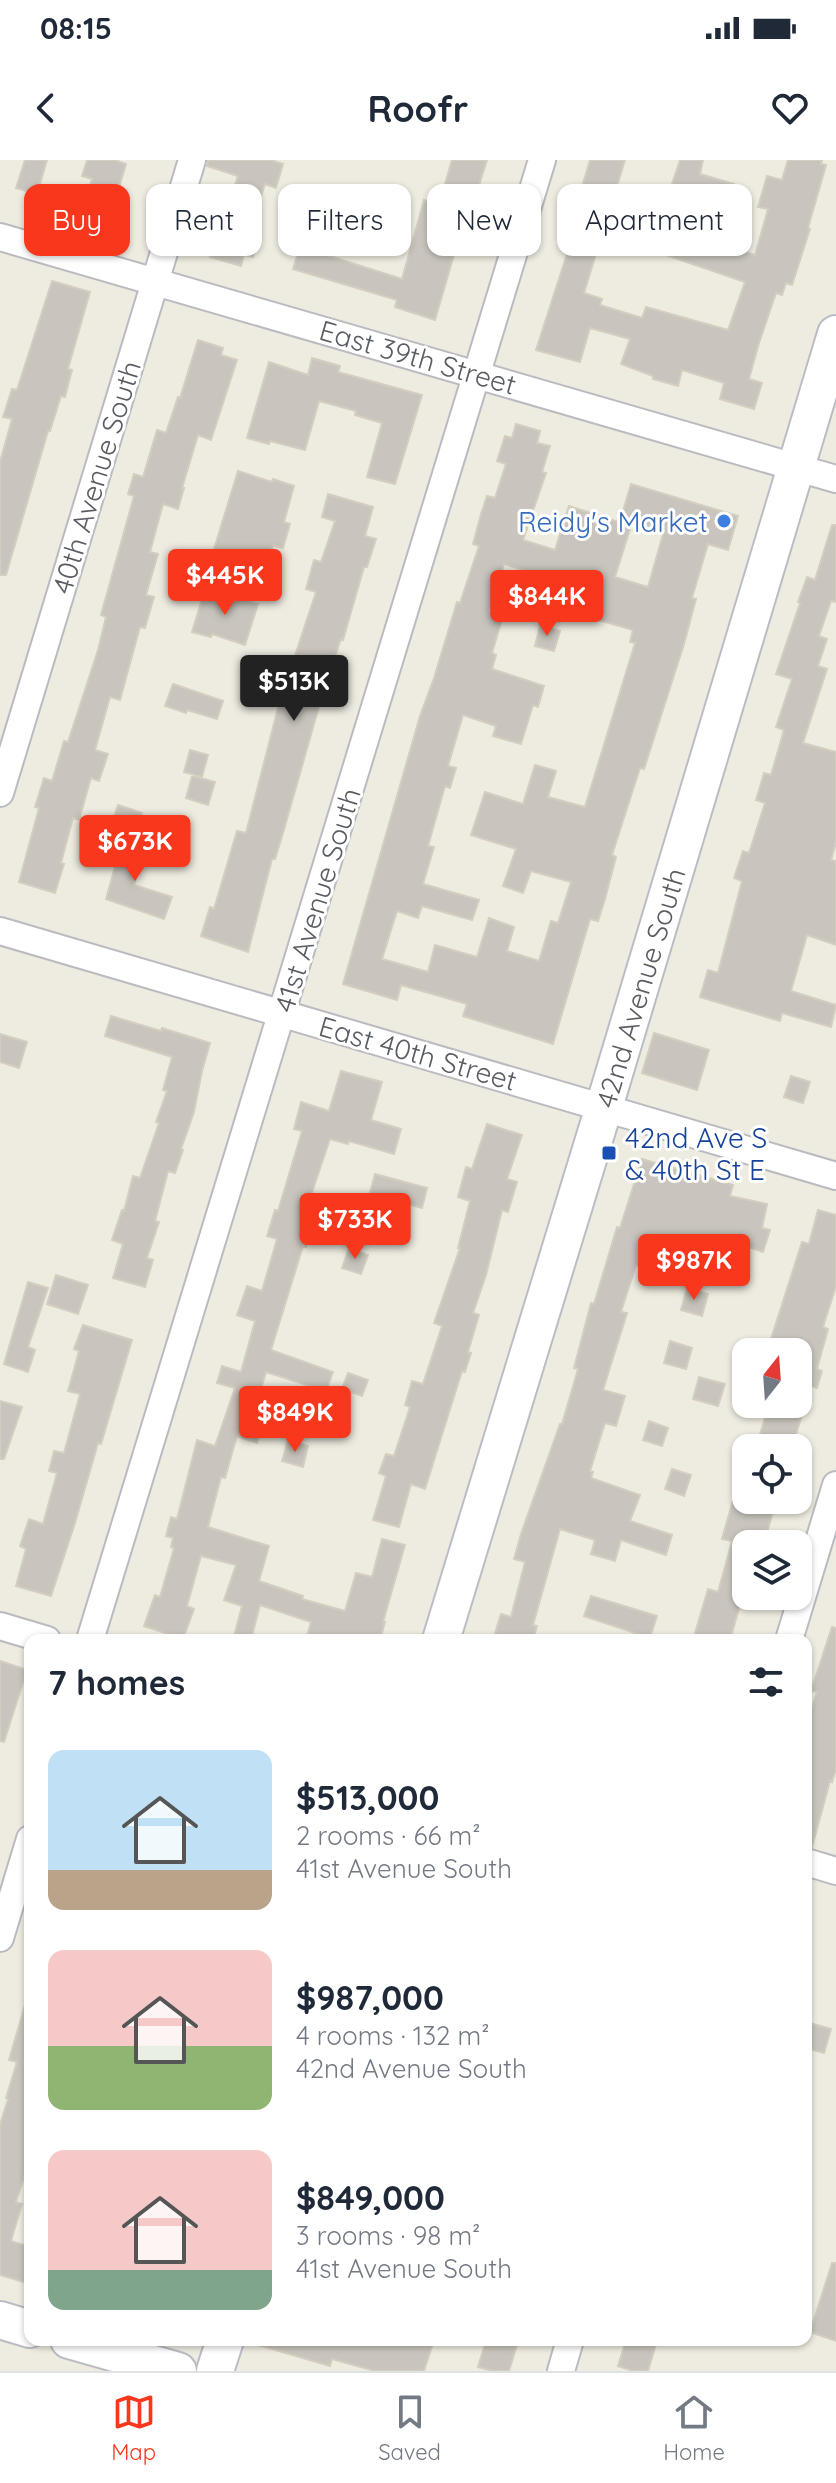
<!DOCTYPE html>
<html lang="en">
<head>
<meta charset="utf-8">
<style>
	body { margin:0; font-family:Quicksand,sans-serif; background:#f2f2f3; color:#1f2937; height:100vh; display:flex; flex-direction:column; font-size:30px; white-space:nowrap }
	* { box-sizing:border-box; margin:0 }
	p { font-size:26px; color:#747a83 }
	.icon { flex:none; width:44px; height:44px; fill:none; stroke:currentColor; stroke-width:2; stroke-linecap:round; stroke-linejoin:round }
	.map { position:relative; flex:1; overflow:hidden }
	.details { position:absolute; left:24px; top:1474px; width:788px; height:712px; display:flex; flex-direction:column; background:#fff; border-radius:16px; box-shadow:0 2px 6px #0004 }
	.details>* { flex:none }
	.guide { position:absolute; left:24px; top:24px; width:788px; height:72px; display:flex; gap:16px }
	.needle { width:52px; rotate:17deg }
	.tools { position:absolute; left:732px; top:1178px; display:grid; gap:16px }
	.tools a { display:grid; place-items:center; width:80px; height:80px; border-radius:16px; background:#fff; box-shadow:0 2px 6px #0004; font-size:40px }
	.price { position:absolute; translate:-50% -68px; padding:0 18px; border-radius:8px; background:#f9371c; color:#fff; font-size:26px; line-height:52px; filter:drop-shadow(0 2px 4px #0008) }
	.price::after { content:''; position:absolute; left:50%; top:48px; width:24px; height:18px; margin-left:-12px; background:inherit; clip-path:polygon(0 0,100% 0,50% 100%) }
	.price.active { background:#222; color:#fff }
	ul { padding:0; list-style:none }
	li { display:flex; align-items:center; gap:24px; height:200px; padding:0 24px }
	li span { display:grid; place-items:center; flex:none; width:224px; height:160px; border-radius:16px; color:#555 }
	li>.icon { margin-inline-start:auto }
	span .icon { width:96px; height:96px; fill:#fffc; stroke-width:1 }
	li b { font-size:34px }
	h2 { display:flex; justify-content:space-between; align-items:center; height:96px; padding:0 24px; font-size:34px }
	.chip { padding:0 28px; border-radius:16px; background:#fff; box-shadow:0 2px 6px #0004; font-size:28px; line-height:72px }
	.chip.active { background:#f9371c; color:#fff }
	.status { display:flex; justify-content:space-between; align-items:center; height:56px; padding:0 40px; background:#fff; direction:ltr }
	.status svg { height:22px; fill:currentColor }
	header { display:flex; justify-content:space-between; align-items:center; height:104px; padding:0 24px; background:#fff; font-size:36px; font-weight:700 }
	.dock { display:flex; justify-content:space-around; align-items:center; height:112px; border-top:2px solid #e0e1e3; background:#fff; font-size:22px; color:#747a83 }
	.dock a { display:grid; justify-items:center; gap:4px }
	.dock .active { color:#f9371c }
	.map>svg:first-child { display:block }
</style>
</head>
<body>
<div class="status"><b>08:15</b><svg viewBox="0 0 49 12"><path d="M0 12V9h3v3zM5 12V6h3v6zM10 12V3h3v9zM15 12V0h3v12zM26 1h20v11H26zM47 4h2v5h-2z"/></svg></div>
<header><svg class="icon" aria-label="back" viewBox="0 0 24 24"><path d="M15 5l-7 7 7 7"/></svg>Roofr<svg class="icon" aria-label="heart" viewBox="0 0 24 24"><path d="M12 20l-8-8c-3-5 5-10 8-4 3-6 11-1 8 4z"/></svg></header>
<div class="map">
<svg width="836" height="2211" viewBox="0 0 836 2211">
	<rect width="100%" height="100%" fill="#eeece1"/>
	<path fill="#c9c5be" stroke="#d3cebf" stroke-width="2" fill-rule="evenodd" d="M25 0H47L37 34 16 28Z
		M87 0H115L126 4 117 34 121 36 113 64 81 54 92 19 82 16Z
		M208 0H271L283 4 276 28 265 24 248 76 258 79 253 97 244 95 241 106 210 97 238 16 207 6Z
		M452 0H487L461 82 458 81 435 160 395 147 397 140 293 109 305 70 297 68 304 45 313 48 320 26 344 34 338 54 330 51 317 92 402 119 424 40 439 45Z
		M590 0H625L584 133 602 139 600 145 642 158 646 147 728 170 745 122 660 93 667 68 658 66 680 0H703L700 14 734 24 728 43 724 42 710 81 755 95 768 49 758 47 767 16 782 20 788 0H822L821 4 826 5 808 68 810 69 792 125 786 123 782 135 776 133 759 183 749 219 762 223 754 249 720 239 724 223 682 210 678 226 653 219V216L621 204 630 179 590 168 580 202 536 190 587 32 581 30Z
		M52 121 90 132 68 209 72 210 65 237 61 236 50 271H48L6 415H0V302L12 259 3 257 12 229 17 230Z
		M198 180 223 188 221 195 237 200 211 280 198 275 182 328H184L178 349 163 344 150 392 158 394 146 435 154 437 145 468 140 467 120 540 110 537 95 590 108 594 99 621 91 618 79 660 73 658 61 703 64 704 55 733 19 722 39 648 35 647 44 618 52 621 64 581 68 582 98 490 106 457 101 455 134 336 128 334 134 314 143 317 157 270 166 273 178 237 180 238Z
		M312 198 340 206 338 212 422 235 395 324 367 317 382 263 355 255 356 251 319 241 305 290 270 281 269 284 247 278 269 202 308 215Z
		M516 264 540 271 537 283 550 286 542 312 546 313 523 380 555 390 569 346 631 366 615 417 648 427 664 371 621 358 631 324 738 356 728 390 708 384 692 438 696 439 684 484 644 609 640 608 612 695 616 697 605 739 598 761 590 759 553 884 463 856 467 844 401 825 397 840 343 824 420 556 434 518 457 442 460 443 479 386 473 384 481 354 487 336 495 338 506 304 497 301 505 276 512 278ZM504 404 546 417 545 421 588 433 581 455 633 470 630 482 635 483 585 647 548 637 556 611 535 605 523 644 485 632 471 675 516 689 503 726 523 733 531 711 571 722 558 763 551 761 539 801 507 791 514 767 489 758 477 797 435 785 428 812 382 799 397 751 418 758 422 746 472 760 479 740 423 724 434 687 428 686 445 626 450 628 456 608 448 606 463 555 496 566 493 576 521 584 533 545 538 547 544 526 492 509 496 495 492 493 503 456 489 452Z
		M238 311 272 322 273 319 294 326 284 362 290 364 283 388 273 385 265 410 213 392Z
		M328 334 373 347 365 376 376 379 367 407H364L343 480 341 479 324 529 283 673 275 699H272L248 792 201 776 210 747 214 749 237 671 246 673 279 544 316 432 306 429 314 400 321 402 335 361 322 357Z
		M832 365H836V442L831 441 819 476 827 479 818 506 827 509 803 583 836 592V683L831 700 836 701V785L807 775 791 831 836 845 831 867 782 853 780 861 700 837 708 810 718 813 742 721 734 718 743 691 749 693 765 643 756 640 764 613 771 615 784 570 776 567 792 519 776 514 800 443 798 442 807 417 815 420Z
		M210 430 258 444 245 485 212 474 211 477 192 472 203 436 208 437Z
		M540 465 560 471 554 491 535 486Z
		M173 524 223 541 217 559 187 550 186 553 165 546Z
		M190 590 208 595 202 617 184 612Z
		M192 616 215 622 208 645 186 638Z
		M118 645 142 653 134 677 110 669Z
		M123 678 147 685 134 725 172 737 164 759 106 739Z
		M111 856 161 871 162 868 210 883 202 911 194 952 181 989 183 990 175 1013 168 1011 155 1061 159 1062 147 1098 153 1100 145 1127 113 1118 123 1084 112 1080 122 1050 124 1051 133 1016 140 1018 159 963 156 962 167 931 163 930 172 897 105 876Z
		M654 873 709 890 697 930 642 913Z
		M0 874 27 882 19 908 0 902Z
		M341 911 382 922 371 960 401 969 394 994 349 981 348 984 330 979 303 1059 314 1062 306 1087 303 1086 271 1190 333 1212 326 1231 266 1212 253 1256 265 1260 257 1283 237 1276 225 1318 221 1317 208 1367 269 1386 259 1421 303 1436 302 1439 345 1451 356 1413 372 1417 382 1379 405 1385 383 1462H385L380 1480H306L311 1462 260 1445 251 1480H233L242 1446 224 1440 236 1405 201 1396 187 1446 194 1449 183 1479 144 1466 155 1435 160 1437 174 1388 171 1387 173 1378 166 1376 171 1357 177 1359 197 1280 215 1286 235 1228 217 1223 222 1206 241 1212 255 1161 237 1155 247 1126 262 1131 277 1079 267 1076 275 1050 278 1051 302 971 294 969 301 942 329 951Z
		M791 916 810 922 803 943 784 937Z
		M487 964 522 975 507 1019 517 1022 508 1052 502 1050 486 1115 473 1153 479 1155 468 1192 471 1193 465 1212 462 1211 425 1329 411 1324 399 1367 373 1360 386 1316 379 1313 386 1294 394 1296 410 1247 405 1245 412 1221 423 1224 442 1166 434 1163 460 1088H458L470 1041 458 1037 466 1007 472 1009Z
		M642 999 733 1025 730 1036 767 1044 762 1068 770 1070 763 1092 717 1076 702 1124 636 1105 621 1152 627 1153 603 1230 625 1236 616 1266 605 1263 590 1311 593 1312 591 1318 640 1335 630 1361 672 1375 666 1395 621 1380 615 1401 591 1394 595 1380 560 1369 533 1465 537 1466 533 1480H493L501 1454 511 1457 525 1402 514 1399 521 1374 560 1264H562L578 1209 574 1208 591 1143 594 1144 617 1067 620 1068Z
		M375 1014 427 1028 422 1048 370 1033Z
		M818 1050 836 1055V1126L823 1167 828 1169 817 1209 822 1211 817 1228 798 1222V1190L770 1182 802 1082 809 1084Z
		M349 1088 368 1095 361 1114 342 1108Z
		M56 1115 88 1125 78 1154 47 1144Z
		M28 1122 48 1128 28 1187 35 1190 28 1212 4 1204Z
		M687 1128 708 1134 702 1156 681 1150Z
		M83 1165 132 1180 101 1284 98 1283 75 1363 51 1436 16 1426 26 1389 20 1386 29 1359 43 1364 57 1313 49 1311 54 1291 64 1293 80 1234 68 1231 79 1191 74 1189Z
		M670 1181 692 1188 686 1209 664 1203Z
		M348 1213 368 1220 362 1236 342 1229Z
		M699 1217 725 1224 718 1246 693 1239Z
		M0 1241 22 1247 4 1299H0Z
		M769 1244H805L792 1288H756Z
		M649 1261 668 1268 662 1286 643 1280Z
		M288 1280 308 1286 303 1307 282 1301Z
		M672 1309 691 1315 684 1336 665 1329Z
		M733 1340H776L764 1384H746V1424L730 1480H693L708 1429 718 1432 732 1381 722 1379Z
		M591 1436 657 1456 650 1478 584 1456Z
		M832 1467 836 1468V1609L832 1622 830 1621 812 1687 806 1686V1566L817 1532 811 1531Z
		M0 1501 27 1510 4 1582 0 1581Z
		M25 1845 30 1846V1999L16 2042 22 2044 11 2081 30 2087V2124L0 2115V1965L8 1939 6 1938 17 1902 9 1900Z
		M806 1862 831 1869 824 1893 806 1888Z
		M832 2103H836V2181L810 2172Z
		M258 2180H434L424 2211H375L332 2199 330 2206 258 2185Z
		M486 2180H499L517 2185 509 2211H492L478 2207Z
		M626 2180H643L656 2184 648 2211H633L618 2206Z"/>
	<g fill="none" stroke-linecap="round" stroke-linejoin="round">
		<defs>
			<path id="street" d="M0 77 836 319
				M0 633 192 0
				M0 771 836 1016
				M0 1466 47 1480
				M90 1480 542 0
				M789 1480 836 1325
				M806 1702 836 1711
				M0 1778 30 1679
				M561 2211 570 2180"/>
			<g id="secondary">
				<path id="s1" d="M441 1480 604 947 836 174"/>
				<path d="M0 2160 30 2169"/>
				<path d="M69 2180 178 2211"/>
				<path d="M215 2211 225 2180"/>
			</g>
		</defs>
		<use href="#street" stroke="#b9bbc1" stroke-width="30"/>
		<use href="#secondary" stroke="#babdc4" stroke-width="40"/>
		<use href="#street" stroke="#fff" stroke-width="26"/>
		<use href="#secondary" stroke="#fff" stroke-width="36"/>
	</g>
	<circle fill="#3f7fe0" stroke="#fff" stroke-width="3" cx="724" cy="361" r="8"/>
	<rect fill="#1a4fb4" stroke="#fff" stroke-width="3" x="601" y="985" width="16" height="16" rx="4"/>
	<g text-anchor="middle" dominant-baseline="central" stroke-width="6" stroke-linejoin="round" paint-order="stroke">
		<g font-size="28" fill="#595d63" stroke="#fff">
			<text transform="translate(418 197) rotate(16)">East 39th Street</text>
			<text transform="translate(96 317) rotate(-73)">40th Avenue South</text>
			<text transform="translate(317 740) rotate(-73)">41st Avenue South</text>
			<text stroke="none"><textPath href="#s1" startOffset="682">42nd Avenue South</textPath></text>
			<text transform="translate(418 893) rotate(16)">East 40th Street</text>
		</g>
		<g font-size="28" fill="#366cbe" stroke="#fff" text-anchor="end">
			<text x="708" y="361">Reidy's Market</text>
		</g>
		<g font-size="28" fill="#164399" stroke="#fff" text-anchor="start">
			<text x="625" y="977">42nd Ave S<tspan x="625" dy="32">&amp; 40th St E</tspan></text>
		</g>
	</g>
</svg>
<div class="tools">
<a><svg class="needle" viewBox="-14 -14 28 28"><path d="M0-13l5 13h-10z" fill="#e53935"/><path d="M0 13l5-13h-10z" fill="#747a83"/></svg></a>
<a><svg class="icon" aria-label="locate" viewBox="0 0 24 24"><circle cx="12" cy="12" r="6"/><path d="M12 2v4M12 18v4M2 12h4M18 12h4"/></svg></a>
<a><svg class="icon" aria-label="layers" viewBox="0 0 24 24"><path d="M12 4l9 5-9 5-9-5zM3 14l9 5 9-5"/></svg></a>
</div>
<b class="price" style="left:225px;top:457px">$445K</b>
<b class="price" style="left:547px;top:478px">$844K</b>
<b class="price active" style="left:294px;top:563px">$513K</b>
<b class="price" style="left:135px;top:723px">$673K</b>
<b class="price" style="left:355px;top:1101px">$733K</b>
<b class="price" style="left:694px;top:1142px">$987K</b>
<b class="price" style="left:295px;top:1294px">$849K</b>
<div class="guide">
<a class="chip active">Buy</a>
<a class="chip">Rent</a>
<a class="chip">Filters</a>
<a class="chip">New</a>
<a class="chip">Apartment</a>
</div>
<section class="details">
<h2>7 homes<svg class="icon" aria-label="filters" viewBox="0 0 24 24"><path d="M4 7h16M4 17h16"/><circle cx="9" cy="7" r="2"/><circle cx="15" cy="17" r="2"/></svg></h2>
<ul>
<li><span style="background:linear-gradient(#bfe0f5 75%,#b9a48a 0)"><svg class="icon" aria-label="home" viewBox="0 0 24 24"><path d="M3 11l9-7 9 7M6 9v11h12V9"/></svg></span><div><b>$513,000</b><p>2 rooms · 66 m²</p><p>41st Avenue South</p></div></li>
<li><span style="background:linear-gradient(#f6c9c9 60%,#8fb573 0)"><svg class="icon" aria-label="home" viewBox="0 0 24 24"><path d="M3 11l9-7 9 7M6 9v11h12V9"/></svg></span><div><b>$987,000</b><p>4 rooms · 132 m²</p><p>42nd Avenue South</p></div></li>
<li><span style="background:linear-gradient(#f6c9c9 75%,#7fa58c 0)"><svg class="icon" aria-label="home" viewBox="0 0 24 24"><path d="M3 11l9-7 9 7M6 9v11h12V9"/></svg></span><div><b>$849,000</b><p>3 rooms · 98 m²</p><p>41st Avenue South</p></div></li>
</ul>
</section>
</div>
<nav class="dock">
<a class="active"><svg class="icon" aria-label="map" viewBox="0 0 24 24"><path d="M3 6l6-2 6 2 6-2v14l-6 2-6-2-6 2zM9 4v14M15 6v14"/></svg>Map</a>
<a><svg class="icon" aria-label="saved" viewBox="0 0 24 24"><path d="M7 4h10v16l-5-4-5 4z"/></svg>Saved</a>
<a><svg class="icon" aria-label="home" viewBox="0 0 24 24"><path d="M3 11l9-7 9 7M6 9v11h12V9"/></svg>Home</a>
</nav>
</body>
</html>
